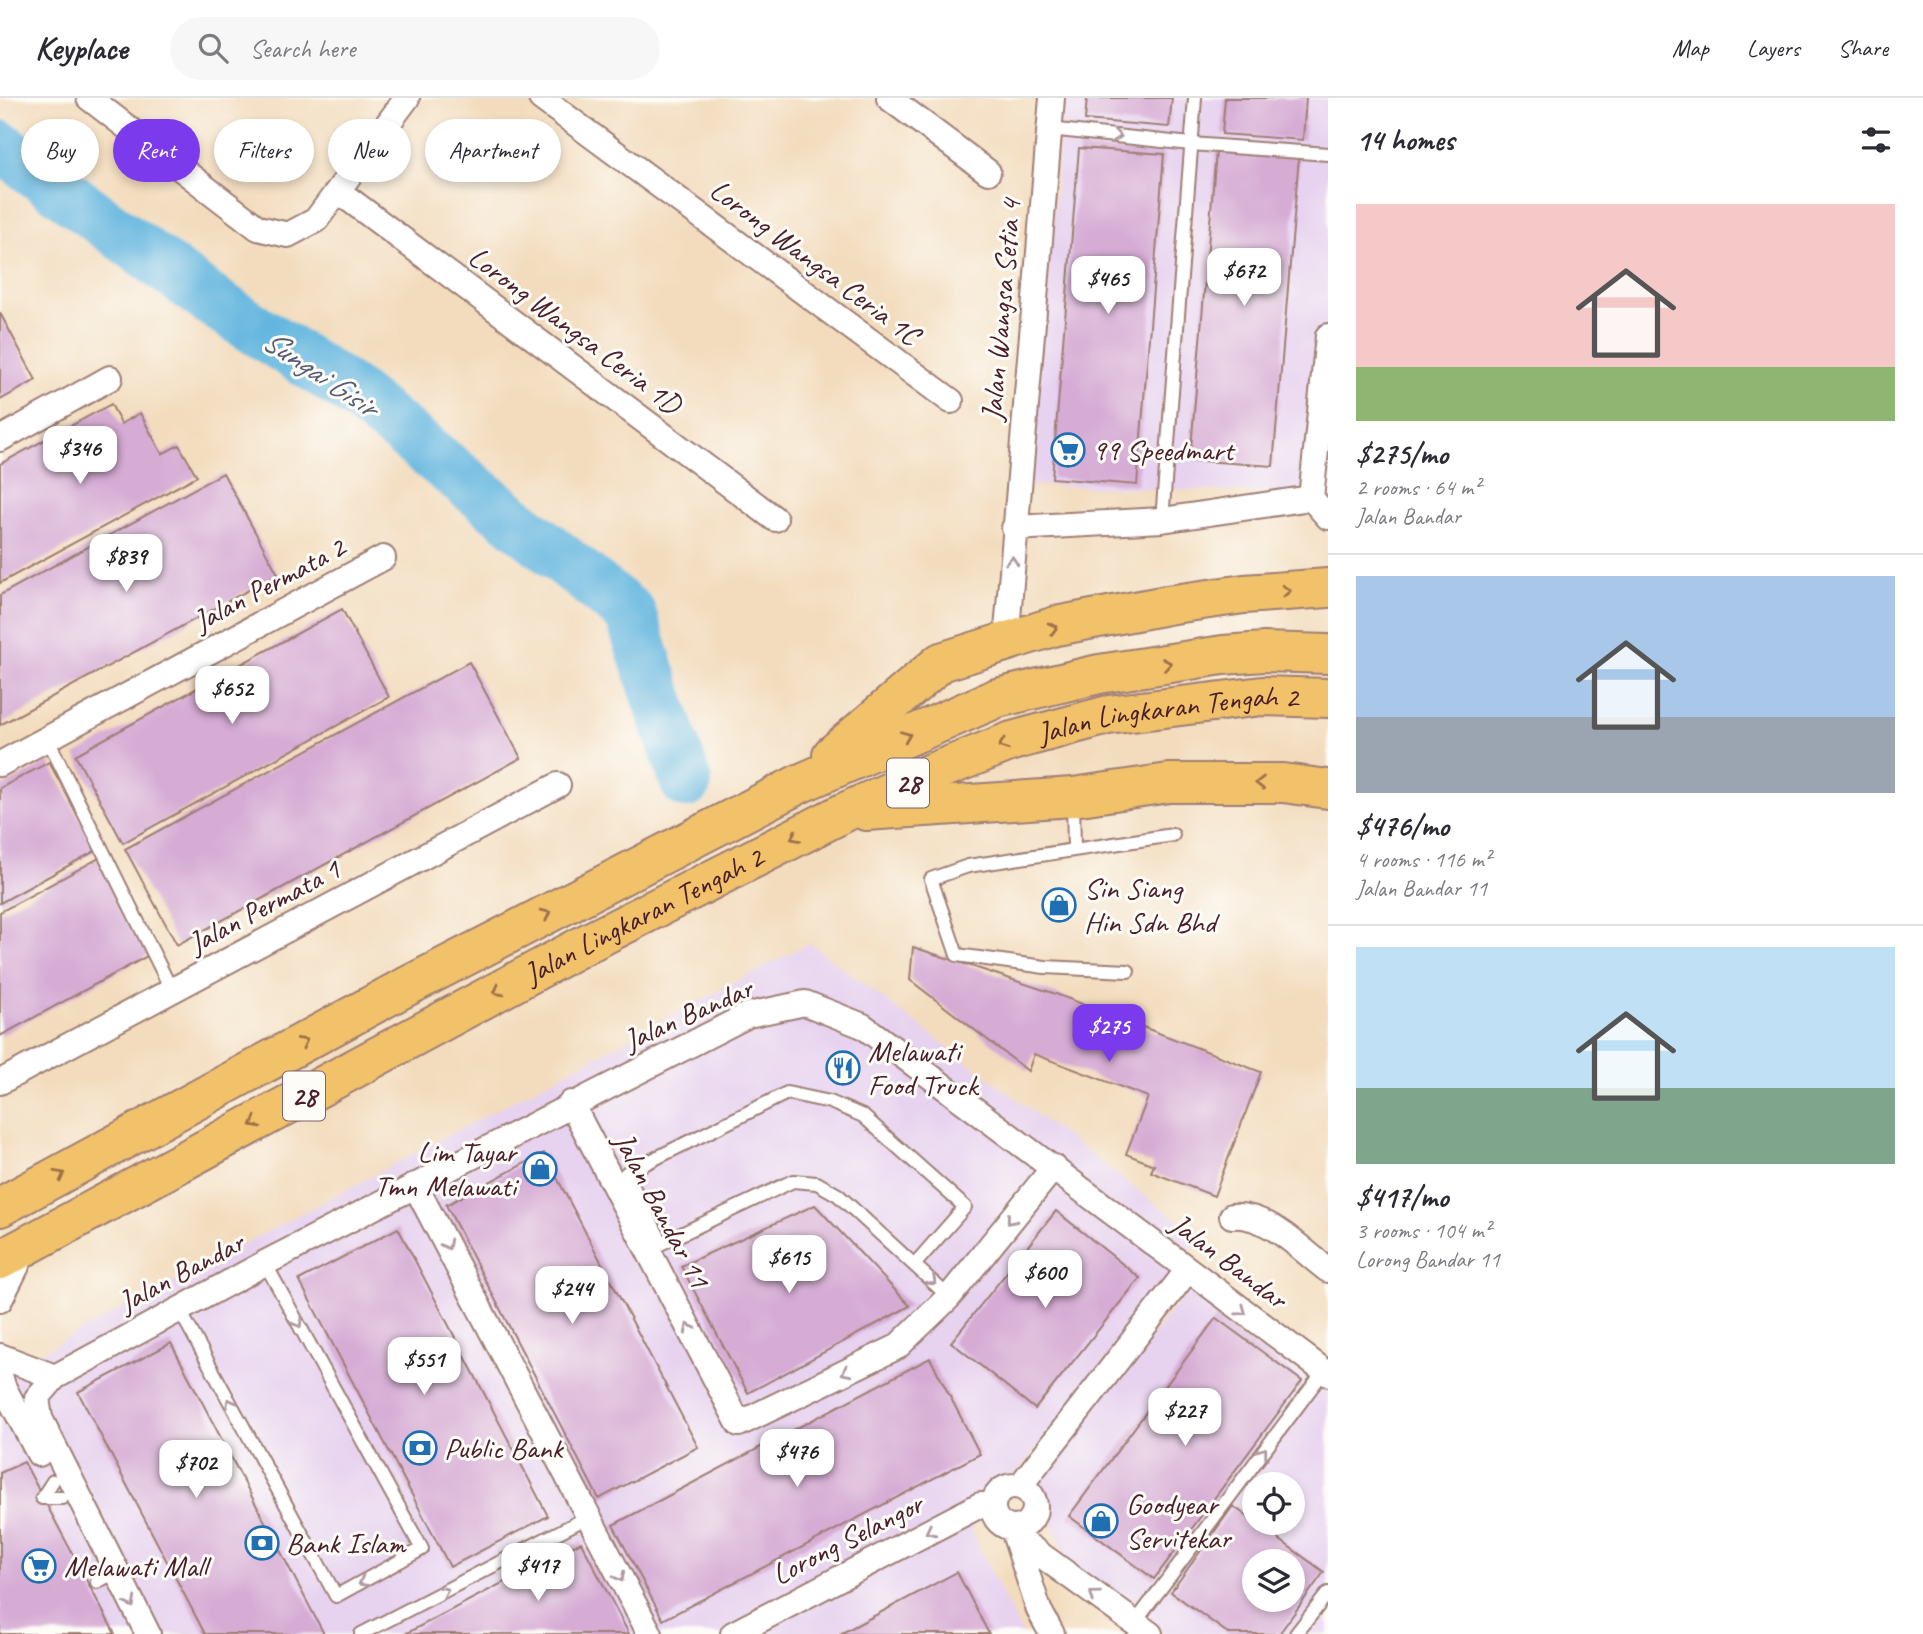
<!DOCTYPE html>
<html lang="en">
<head>
<meta charset="utf-8">
<style>
	body { margin:0; font-family:Caveat,sans-serif; background:#f7f7f7; color:#2b2b33; height:100vh; display:flex; flex-direction:column; font-size:26px; white-space:nowrap }
	* { box-sizing:border-box; margin:0 }
	p { font-size:23px; color:#7c7c81 }
	.icon { flex:none; width:38px; height:38px; fill:none; stroke:currentColor; stroke-width:2; stroke-linecap:round; stroke-linejoin:round }
	.map { position:relative; flex:1; overflow:hidden }
	.side { display:flex; flex-direction:column; background:#fff; width:595px }
	.side>* { flex:none }
	.banner { position:absolute; left:21px; top:21px; width:665px; height:63px; display:flex; gap:14px }
	.tools { position:absolute; left:1242px; top:1374px; display:grid; gap:14px }
	.tools a { display:grid; place-items:center; width:63px; height:63px; border-radius:50%; background:#fff; box-shadow:0 4px 10px #0003; font-size:35px }
	.price { position:absolute; translate:-50% -60px; padding:0 16px; border-radius:14px; background:#fff; color:#222; font-size:23px; line-height:46px; filter:drop-shadow(0 2px 4px #0008) }
	.price::after { content:''; position:absolute; left:50%; top:42px; width:21px; height:16px; margin-left:-10px; background:inherit; clip-path:polygon(0 0,100% 0,50% 100%) }
	.price.current { background:#7c3aed; color:#fff }
	ul { padding:0; list-style:none }
	li { display:grid; align-content:center; gap:14px; height:371px; padding:0 28px }
	li+li { border-top:2px solid #e1e1e2 }
	li span { display:grid; place-items:center; height:217px; border-radius:0px; color:#555 }
	li>.icon { margin-inline-start:auto }
	span .icon { width:126px; height:126px; fill:#fffc; stroke-width:1 }
	li b { font-size:30px }
	h2 { display:flex; justify-content:space-between; align-items:center; height:84px; padding:0 28px; font-size:30px }
	.chip { padding:0 24px; border-radius:32px; background:#fff; box-shadow:0 4px 10px #0003; font-size:24px; line-height:63px }
	.chip.current { background:#7c3aed; color:#fff }
	header { display:flex; align-items:center; gap:42px; box-sizing:border-box; height:98px; padding:0 35px; background:#fff; border-bottom:2px solid #e1e1e2 }
	header strong { font-size:33px }
	nav { display:flex; gap:38px; margin-inline-start:auto; font-size:24px }
	.search { width:490px; height:63px; background:#f7f7f7; display:flex; align-items:center; gap:18px; box-sizing:border-box; padding:0 24px; border-radius:38px; color:#7c7c81; font-size:26px }
	main { display:flex; flex:1; min-height:0 }
	.map>svg:first-child { display:block }
</style>
</head>
<body>
<header>
<strong>Keyplace</strong>
<div class="search"><svg class="icon" aria-label="search" viewBox="0 0 24 24"><circle cx="10" cy="10" r="6"/><path d="M15 15l6 6"/></svg>Search here</div>
<nav><a>Map</a><a>Layers</a><a>Share</a></nav>
</header>
<main>
<div class="map">
<svg width="1328" height="1536" viewBox="0 0 1328 1536">
	<rect width="100%" height="100%" fill="#fdfcf7"/>
	<filter id="ink" filterUnits="userSpaceOnUse"><feTurbulence type="fractalNoise" baseFrequency=".0143" numOctaves="2"/><feDisplacementMap in="SourceGraphic" scale="14" xChannelSelector="R" yChannelSelector="G"/><feConvolveMatrix kernelMatrix="1 2 1 2 8 2 1 2 1" color-interpolation-filters="sRGB"/></filter>
	<filter id="wash" filterUnits="userSpaceOnUse"><feTurbulence type="fractalNoise" baseFrequency=".00686" numOctaves="4" result="noise"/><feDisplacementMap in="SourceGraphic" scale="28" xChannelSelector="R" yChannelSelector="G"/><feGaussianBlur stdDeviation="1.57" result="paint"/><feColorMatrix in="noise" values="0 0 0 0 0 0 0 0 0 0 0 0 0 0 0 0 0 1.4 0 .05"/><feComposite in="paint" operator="in"/></filter>
	<g filter="url(#wash)">
		<rect width="100%" height="100%" fill="#f3dcbd"/>
		<path fill="#e7d2ef" fill-rule="evenodd" d="M1064 0H1328V403L1321 396 1028 387Z
			M809 845 1201 1140 971 1433 1022 1536H0V1276Z
			M1190 1189 1328 1294V1536H1165L1067 1464 1037 1384ZM1255 1386H1293V1424H1255ZM1255 1463H1293V1502H1255Z"/>
		<g fill="none" stroke-linecap="round" stroke-linejoin="round">
			<path stroke="#64b6df" stroke-width="52" d="M0 48 210 202 349 291 630 515 686 684"/>
		</g>
		<g id="blocks">
			<path fill="#d6abd4" fill-rule="evenodd" d="M1087 0H1172L1169 29 1085 22Z
				M1225 0H1306L1303 42 1222 36Z
				M1079 50 1164 56 1137 387 1052 380Z
				M1216 53 1299 59 1273 368 1190 362Z
				M0 215 36 282 0 302Z
				M111 306 121 326 140 315 162 356 179 347 197 378 0 485V366Z
				M223 375 278 476 0 627V497Z
				M342 511 389 599 123 745 75 657Z
				M469 564 521 660 177 847 125 751Z
				M49 664 97 752 0 805V690Z
				M99 760 151 856 0 938V814Z
				M913 849 1056 896 1261 974 1214 1098 1151 1074 1154 1067 1126 1056 1148 999 1034 956 1028 973 910 882Z
				M544 1055 698 1349 599 1401 446 1107Z
				M815 1107 910 1208 748 1295 681 1168Z
				M1056 1113 1140 1180 1035 1311 951 1244Z
				M398 1130 548 1418 450 1469 299 1182Z
				M1216 1220 1302 1283 1154 1481 1069 1418Z
				M171 1245 324 1536H205L78 1294Z
				M930 1260 980 1356 663 1522 613 1427Z
				M24 1364 115 1536H0V1375Z
				M1233 1408 1324 1474 1279 1536H1229L1171 1494ZM1255 1463H1293V1502H1255Z
				M581 1444 629 1536H405Z
				M957 1474 989 1536H840Z"/>
		</g>
	</g>
	<g filter="url(#ink)">
		<use href="#blocks" fill-opacity="0" stroke="#9e7e74" stroke-width="2"/>
		<g fill="none" stroke-linecap="round" stroke-linejoin="round">
			<defs>
				<path id="lane" d="M1049 31 1191 46 1328 56
					M1162 422 1195 0
					M47 640 172 893
					M1073 703 1074 752
					M1128 873 1045 869 957 857 931 781 968 768 1173 737
					M662 1145 626 1075 787 995 830 1004 863 1018 965 1109 914 1167
					M658 1147 793 1083 817 1085 838 1097 949 1199
					M179 1211 336 1498 422 1451 265 1165
					M42 1400 53 1383
					M42 1400H62
					M97 1484 115 1474
					M1134 1526 1324 1273
					M361 1536 588 1419
					M1296 1536 1328 1495"/>
				<path id="street" d="M89 0 258 130 288 137 316 122 407 0
					M541 0 951 303
					M889 0 988 74
					M338 93 775 421
					M0 341 110 280
					M1311 400 1328 238
					M1311 400 1328 419
					M1014 430 1162 422 1311 400
					M1006 544 1052 0
					M0 666 383 460
					M0 984 558 687
					M571 1005 739 1326 897 1249 949 1199 1054 1069
					M415 1087 650 1536
					M1232 1118C1268 1115 1301 1152 1328 1172
					M0 1202 27 1148
					M0 1258 55 1279
					M0 1277 3 1288 39 1356
					M993 1409a21 21 0 1 1 42 0a21 21 0 1 1-42 0Z
					M1020 1388 1187 1173
					M1015 1438 1039 1512 1052 1536
					M1016 1439 1150 1536
					M148 1536 40 1320 37 1300 55 1279 265 1165 748 917 805 905 863 928 1328 1276
					M733 1536 980 1407H992"/>
				<g id="highway">
					<path d="M832 657 941 564 1056 528 1167 507 1244 496 1328 490"/>
					<path d="M866 713 1073 699 1169 685H1283L1328 691"/>
					<path d="M0 1109 398 893 799 686 997 600 1099 576 1223 557 1264 554 1328 556"/>
					<path id="s1" d="M0 1162 580 849 845 714 926 677 1012 643 1108 617 1262 598 1328 600"/>
				</g>
			</defs>
			<use href="#lane" stroke="#9e7e74" stroke-width="16"/>
			<use href="#street" stroke="#9e7e74" stroke-width="28"/>
			<use href="#highway" stroke="#9e7e74" stroke-width="42"/>
			<use href="#lane" stroke="#fff" stroke-width="12"/>
			<use href="#street" stroke="#fff" stroke-width="24"/>
			<use href="#highway" stroke="#f2c26a" stroke-width="38"/>
		</g>
		<defs><path id="oneway-chevron" d="M-2-3.5L2.5 0L-2 3.5" fill="none" stroke-width="1.6" stroke-linecap="round" stroke-linejoin="round" transform="scale(1.75)"/></defs>
		<g stroke="#ae9aa0">
			<use href="#oneway-chevron" transform="translate(1117 38) rotate(6)"/>
			<use href="#oneway-chevron" transform="translate(1012 463) rotate(-86)"/>
			<use href="#oneway-chevron" transform="translate(1011 1122) rotate(129)"/>
			<use href="#oneway-chevron" transform="translate(447 1147) rotate(62)"/>
			<use href="#oneway-chevron" transform="translate(932 1183) rotate(42)"/>
			<use href="#oneway-chevron" transform="translate(1242 1213) rotate(36)"/>
			<use href="#oneway-chevron" transform="translate(298 1225) rotate(61)"/>
			<use href="#oneway-chevron" transform="translate(689 1230) rotate(-118)"/>
			<use href="#oneway-chevron" transform="translate(846 1274) rotate(154)"/>
			<use href="#oneway-chevron" transform="translate(230 1305) rotate(-119)"/>
			<use href="#oneway-chevron" transform="translate(1263 1354) rotate(-53)"/>
			<use href="#oneway-chevron" transform="translate(930 1433) rotate(153)"/>
			<use href="#oneway-chevron" transform="translate(620 1479) rotate(62)"/>
			<use href="#oneway-chevron" transform="translate(363 1484) rotate(151)"/>
			<use href="#oneway-chevron" transform="translate(444 1493) rotate(-27)"/>
			<use href="#oneway-chevron" transform="translate(1094 1497) rotate(-144)"/>
			<use href="#oneway-chevron" transform="translate(131 1505) rotate(62)"/>
		</g>
		<g stroke="#9e704a">
			<use href="#oneway-chevron" transform="translate(1286 493) rotate(-4)"/>
			<use href="#oneway-chevron" transform="translate(1053 530) rotate(-15)"/>
			<use href="#oneway-chevron" transform="translate(1167 566) rotate(-9)"/>
			<use href="#oneway-chevron" transform="translate(906 638) rotate(-23)"/>
			<use href="#oneway-chevron" transform="translate(1003 647) rotate(160)"/>
			<use href="#oneway-chevron" transform="translate(1260 685) rotate(180)"/>
			<use href="#oneway-chevron" transform="translate(795 739) rotate(153)"/>
			<use href="#oneway-chevron" transform="translate(546 816) rotate(-27)"/>
			<use href="#oneway-chevron" transform="translate(498 893) rotate(152)"/>
			<use href="#oneway-chevron" transform="translate(303 944) rotate(-29)"/>
			<use href="#oneway-chevron" transform="translate(255 1025) rotate(152)"/>
			<use href="#oneway-chevron" transform="translate(60 1077) rotate(-29)"/>
		</g>
	</g>
	<defs>
		<symbol id="supermarket-ring" viewBox="-11 -11 22 22"><circle r="9.5" fill="#fdfcf7" stroke="#1f6fb2" stroke-width="1.5"/><path d="M-6-5.5h2.5l.6 2H6L4.5 2H-2.5L-4.4-4H-6ZM-1.5 3.2a1.3 1.3 0 1 0 .1 0ZM3 3.2a1.3 1.3 0 1 0 .1 0Z" fill="#1f6fb2"/></symbol>
		<symbol id="shop-ring" viewBox="-11 -11 22 22"><circle r="9.5" fill="#fdfcf7" stroke="#1f6fb2" stroke-width="1.5"/><path d="M-5-2.5h2.3a2.7 3.5 0 0 1 5.4 0H5L5.5 6h-11ZM-1.5-2.5h3a1.5 2.3 0 0 0-3 0Z" fill="#1f6fb2"/></symbol>
		<symbol id="restaurant-ring" viewBox="-11 -11 22 22"><circle r="9.5" fill="#fdfcf7" stroke="#1f6fb2" stroke-width="1.5"/><path d="M-5-6h1v4h1v-4h1v4h1v-4h1v5L-1.5 .5V6h-2V.5L-5-1ZM5-6V6H3V1.5H1.5Q1.5-4 5-6Z" fill="#1f6fb2"/></symbol>
		<symbol id="bank-ring" viewBox="-11 -11 22 22"><circle r="9.5" fill="#fdfcf7" stroke="#1f6fb2" stroke-width="1.5"/><path d="M-6-4H6V4H-6ZM0-2.3a2.3 2.3 0 1 0 0 4.6a2.3 2.3 0 1 0 0-4.6Z" fill="#1f6fb2"/></symbol>
	</defs>
	<g fill-rule="evenodd">
		<use href="#supermarket-ring" x="1049" y="333" width="38" height="38"/>
		<use href="#shop-ring" x="1040" y="788" width="38" height="38"/>
		<use href="#restaurant-ring" x="824" y="951" width="38" height="38"/>
		<use href="#shop-ring" x="521" y="1052" width="38" height="38"/>
		<use href="#bank-ring" x="401" y="1331" width="38" height="38"/>
		<use href="#shop-ring" x="1082" y="1404" width="38" height="38"/>
		<use href="#bank-ring" x="243" y="1426" width="38" height="38"/>
		<use href="#supermarket-ring" x="20" y="1449" width="38" height="38"/>
	</g>
	<g text-anchor="middle" dominant-baseline="central" stroke-width="6" stroke-linejoin="round" paint-order="stroke">
		<g fill="#fdfcf7" stroke="#806168" stroke-width="2">
			<rect x="887" y="660.5" width="42" height="49" rx="5"/>
			<rect x="283" y="973.5" width="42" height="49" rx="5"/>
		</g>
		<g font-size="28" font-weight="bold" fill="#4a1f2b">
			<text x="908" y="685">28</text>
			<text x="304" y="998">28</text>
		</g>
		<g font-size="30" fill="#4a1f2b" stroke="#fdfcf7">
			<text transform="translate(815 164) rotate(37)">Lorong Wangsa Ceria 1C</text>
			<text transform="translate(1001 212) rotate(-85)">Jalan Wangsa Setia 4</text>
			<text transform="translate(575 232) rotate(37)">Lorong Wangsa Ceria 1D</text>
			<text transform="translate(269 486) rotate(-28)">Jalan Permata 2</text>
			<text stroke="none"><textPath href="#s1" startOffset="1297">Jalan Lingkaran Tengah 2</textPath></text>
			<text transform="translate(264 808) rotate(-28)">Jalan Permata 1</text>
			<text stroke="none"><textPath href="#s1" startOffset="730">Jalan Lingkaran Tengah 2</textPath></text>
			<text transform="translate(688 916) rotate(-24)">Jalan Bandar</text>
			<text transform="translate(662 1112) rotate(62)">Jalan Bandar 11</text>
			<text transform="translate(1229 1163) rotate(37)">Jalan Bandar</text>
			<text transform="translate(181 1174) rotate(-28)">Jalan Bandar</text>
			<text transform="translate(847 1441) rotate(-27)">Lorong Selangor</text>
		</g>
		<g font-size="30" fill="#4a1f2b" stroke="#fdfcf7" text-anchor="start">
			<text x="1092" y="352">99 Speedmart</text>
			<text x="1084" y="790">Sin Siang<tspan x="1084" dy="34">Hin Sdn Bhd</tspan></text>
			<text x="868" y="953">Melawati<tspan x="868" dy="34">Food Truck</tspan></text>
			<text x="516" y="1054" text-anchor="end">Lim Tayar<tspan x="516" dy="34">Tmn Melawati</tspan></text>
			<text x="444" y="1350">Public Bank</text>
			<text x="1126" y="1406">Goodyear<tspan x="1126" dy="34">Servitekar</tspan></text>
			<text x="286" y="1445">Bank Islam</text>
			<text x="64" y="1468">Melawati Mall</text>
		</g>
		<g font-size="32" font-style="italic" fill="#545b73" stroke="#fdfcf7">
			<text transform="translate(320 275) rotate(34)">Sungai Gisir</text>
		</g>
	</g>
</svg>
<div class="tools">
<a><svg class="icon" aria-label="locate" viewBox="0 0 24 24"><circle cx="12" cy="12" r="6"/><path d="M12 2v4M12 18v4M2 12h4M18 12h4"/></svg></a>
<a><svg class="icon" aria-label="layers" viewBox="0 0 24 24"><path d="M12 4l9 5-9 5-9-5zM3 14l9 5 9-5"/></svg></a>
</div>
<b class="price" style="left:1244px;top:210px">$672</b>
<b class="price" style="left:1108px;top:218px">$465</b>
<b class="price" style="left:80px;top:388px">$346</b>
<b class="price" style="left:126px;top:496px">$839</b>
<b class="price" style="left:232px;top:628px">$652</b>
<b class="price current" style="left:1109px;top:966px">$275</b>
<b class="price" style="left:789px;top:1197px">$615</b>
<b class="price" style="left:1045px;top:1212px">$600</b>
<b class="price" style="left:572px;top:1228px">$244</b>
<b class="price" style="left:424px;top:1299px">$551</b>
<b class="price" style="left:1185px;top:1350px">$227</b>
<b class="price" style="left:797px;top:1391px">$476</b>
<b class="price" style="left:196px;top:1402px">$702</b>
<b class="price" style="left:538px;top:1505px">$417</b>
<div class="banner">
<a class="chip">Buy</a>
<a class="chip current">Rent</a>
<a class="chip">Filters</a>
<a class="chip">New</a>
<a class="chip">Apartment</a>
</div>
</div>
<section class="side">
<h2>14 homes<svg class="icon" aria-label="filters" viewBox="0 0 24 24"><path d="M4 7h16M4 17h16"/><circle cx="9" cy="7" r="2"/><circle cx="15" cy="17" r="2"/></svg></h2>
<ul>
<li><span style="background:linear-gradient(#f6c9c9 75%,#8fb573 0)"><svg class="icon" aria-label="home" viewBox="0 0 24 24"><path d="M3 11l9-7 9 7M6 9v11h12V9"/></svg></span><div><b>$275/mo</b><p>2 rooms · 64 m²</p><p>Jalan Bandar</p></div></li>
<li><span style="background:linear-gradient(#a9c7e8 65%,#9aa5b1 0)"><svg class="icon" aria-label="home" viewBox="0 0 24 24"><path d="M3 11l9-7 9 7M6 9v11h12V9"/></svg></span><div><b>$476/mo</b><p>4 rooms · 116 m²</p><p>Jalan Bandar 11</p></div></li>
<li><span style="background:linear-gradient(#bfe0f5 65%,#7fa58c 0)"><svg class="icon" aria-label="home" viewBox="0 0 24 24"><path d="M3 11l9-7 9 7M6 9v11h12V9"/></svg></span><div><b>$417/mo</b><p>3 rooms · 104 m²</p><p>Lorong Bandar 11</p></div></li>
</ul>
</section>
</main>
</body>
</html>
